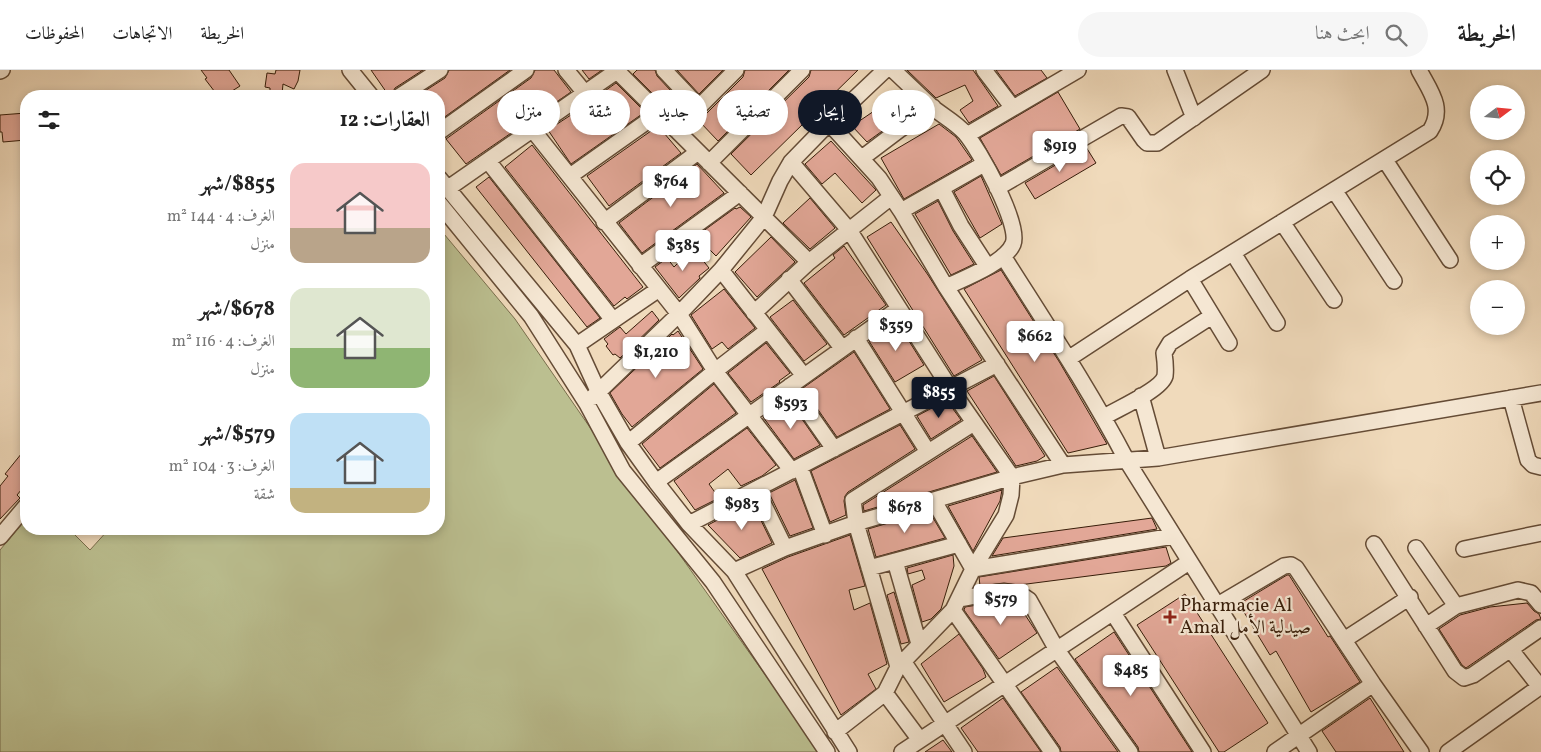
<!DOCTYPE html>
<html lang="ar">
<head>
<meta charset="utf-8">
<style>
	body { margin:0; font-family:Vollkorn,Amiri,serif; background:#f6f6f6; color:#222; direction:rtl; height:100vh; display:flex; flex-direction:column; font-size:19px; white-space:nowrap }
	* { box-sizing:border-box; margin:0 }
	p { font-size:16px; color:#767676 }
	.icon { flex:none; width:28px; height:28px; fill:none; stroke:currentColor; stroke-width:2; stroke-linecap:round; stroke-linejoin:round }
	.map { position:relative; flex:1; overflow:hidden; direction:ltr }
	.sheet { position:absolute; left:20px; top:20px; width:425px; height:445px; display:flex; flex-direction:column; background:#fff; border-radius:20px; box-shadow:0 2px 8px #0003; direction:rtl }
	.sheet>* { flex:none }
	.hud { position:absolute; left:460px; top:20px; width:475px; height:45px; direction:rtl; display:flex; gap:10px }
	.needle { width:32px; rotate:74deg }
	.controls { position:absolute; left:1470px; top:15px; display:grid; gap:10px }
	.controls a { display:grid; place-items:center; width:55px; height:55px; border-radius:50%; background:#fff; box-shadow:0 2px 8px #0003; font-size:25px }
	.price { position:absolute; translate:-50% -42px; padding:0 11px; border-radius:5px; background:#fff; color:#222; font-size:16px; line-height:32px; filter:drop-shadow(0 1px 2px #0008) }
	.price::after { content:''; position:absolute; left:50%; top:30px; width:15px; height:11px; margin-left:-8px; background:inherit; clip-path:polygon(0 0,100% 0,50% 100%) }
	.price.selected { background:#111827; color:#fff }
	ul { padding:0; list-style:none }
	li { display:flex; align-items:center; gap:15px; height:125px; padding:0 15px }
	li span { display:grid; place-items:center; flex:none; width:140px; height:100px; border-radius:15px; color:#555 }
	li>.icon { margin-inline-start:auto }
	span .icon { width:60px; height:60px; fill:#fffc; stroke-width:1 }
	li b { font-size:21px }
	h2 { display:flex; justify-content:space-between; align-items:center; height:60px; padding:0 15px; font-size:21px }
	.tag { padding:0 18px; border-radius:22px; background:#fff; box-shadow:0 2px 8px #0003; font-size:18px; line-height:45px }
	.tag.selected { background:#111827; color:#fff }
	header { display:flex; align-items:center; gap:30px; box-sizing:border-box; height:70px; padding:0 25px; background:#fff; border-bottom:1px solid #e0e0e0 }
	header strong { font-size:24px }
	nav { display:flex; gap:28px; margin-inline-start:auto; font-size:18px }
	.search { width:350px; height:45px; background:#f6f6f6; display:flex; align-items:center; gap:12px; box-sizing:border-box; padding:0 18px; border-radius:28px; color:#767676; font-size:19px }
	.map>svg:first-child { display:block }
</style>
</head>
<body>
<header>
<strong>الخريطة</strong>
<div class="search"><svg class="icon" aria-label="search" viewBox="0 0 24 24"><circle cx="10" cy="10" r="6"/><path d="M15 15l6 6"/></svg>ابحث هنا</div>
<nav><a>الخريطة</a><a>الاتجاهات</a><a>المحفوظات</a></nav>
</header>
<div class="map">
<svg width="1541" height="682" viewBox="0 0 1541 682">
	<rect width="100%" height="100%" fill="#f0dabb"/>
	<filter id="stains"><feTurbulence type="fractalNoise" baseFrequency=".004" numOctaves="4"/><feColorMatrix values="0 0 0 0 .2 0 0 0 0 .09 0 0 0 0 .02 0 0 0 .5 -.17"/></filter>
	<radialGradient id="worn" r=".72"><stop offset=".6" stop-color="#630" stop-opacity="0"/><stop offset="1" stop-color="#630" stop-opacity=".3"/></radialGradient>
	<path fill="#bbbf90" stroke="#796e4c" d="M439 158 515 249 618 398 820 682H0V480L26 449V459H69L90 480 109 459H439Z"/>
	<path fill="#e2a797" stroke="#371d09" d="M201 0H229L240 16 224 26H218L205 9 207 8Z
		M276 0H300L298 11 294 19 283 14 282 24 270 22V18L265 17 267 3 275 4Z
		M371 0H423L395 18 391 26H389Z
		M449 0H510L439 51V26H417L445 8Z
		M535 0H554L571 22 466 94 446 69 531 8Z
		M582 0H602L589 9Z
		M637 0H655L657 6 686 37 676 47 633 4Z
		M677 0H723L699 24Z
		M745 0H789L718 71 699 51 743 7Z
		M811 0H858L751 105 731 84 809 7Z
		M907 0H973L998 36 969 53 960 40 973 31 965 15 936 28Z
		M996 0H1041L1047 8 1015 26Z
		M616 13 645 42 571 94 548 60 603 24 602 23Z
		M902 22 917 36 867 72 852 56Z
		M1058 22 1080 59 1001 105 980 68Z
		M26 43V70L3 72 2 62H0V45Z
		M939 54 956 67 972 90 904 129 881 88Z
		M658 56 681 83 609 136 587 106Z
		M831 71 876 120 862 133 835 103 822 114 805 94Z
		M532 75 643 217 627 229 625 227 614 236 505 97Z
		M1086 77 1096 93 1035 129 1025 113Z
		M697 94 724 123 642 183 619 153Z
		M981 106 1002 154 980 168 954 122Z
		M489 107 600 248 587 257 476 117Z
		M810 128 835 158 810 179 783 153Z
		M938 131 953 161 974 194 951 205 915 144Z
		M740 137 751 147 716 186 705 175 697 182 691 173 706 159 735 138 736 139Z
		M891 152 928 205 982 290 954 306 867 167Z
		M771 167 795 192 757 227 735 202Z
		M844 176 886 235 844 265 804 213 835 188 833 185Z
		M693 178 709 198 699 206 700 208 679 228 655 197 667 188 674 197Z
		M1001 200 1060 293 1107 374 1068 383 964 219Z
		M724 219 755 258 728 279 722 272 712 279 691 245Z
		M793 230 827 274 804 291 770 247Z
		M652 241 659 250 620 288 615 284 613 285 606 276 608 274 604 269 620 257 626 264Z
		M897 252 924 295 895 312 869 271Z
		M678 261 703 299 632 357 622 344 610 323 672 264 673 265Z
		M766 273 790 303 779 311 780 312 751 332 728 303Z
		M854 282 890 339 837 367 803 318Z
		M994 306 1045 386 1037 391 1016 396 967 321Z
		M714 314 736 343 660 398 642 374Z
		M788 329 820 375 794 389 763 347Z
		M945 331 947 333 948 332 961 350 931 369 917 346Z
		M900 355 915 379 848 422 845 426 844 431 846 445 830 452 811 401Z
		M747 358 776 395 762 406 741 416 728 399 709 414 719 428 695 440 674 411Z
		M972 366 997 402 864 441 863 435Z
		M26 378V414L17 425 20 428 0 449V416L8 406 5 404Z
		M795 410 813 458 790 466 769 423Z
		M1002 420 1000 431 973 481 948 436Z
		M752 432 772 473 740 488 708 455Z
		M929 441 945 468 876 487 868 459Z
		M1152 448 1157 459 992 486 1003 468Z
		M850 465 865 516 849 520 854 540 870 533 887 594 868 604 876 619 841 645 762 499 788 487Z
		M1166 477 1171 493 1166 496 1019 515 1004 513 980 516 979 507Z
		M953 485 954 496 941 539 931 549 922 552 912 515 925 509 922 500 908 504 907 498Z
		M1287 505H1289L1328 567 1330 566 1360 612 1311 642 1276 581 1270 585 1239 534Z
		M894 522 909 572 901 574 887 525Z
		M1185 524 1268 653 1224 682H1219L1137 555Z
		M996 532 1018 534 1037 563 999 589 964 540 965 537Z
		M1527 533 1534 541 1539 544 1541 549 1536 550 1466 598 1462 595 1439 559 1460 545 1490 537Z
		M1114 562 1192 682H1139L1138 677 1075 589Z
		M959 564 983 599 986 607 944 632 921 594Z
		M1057 597 1118 682H1061L1060 677 1021 622Z
		M1003 628 1041 682H978L961 658Z
		M1370 628 1404 682H1336L1322 661Z
		M943 670 952 682H925Z"/>
	<g fill="none" stroke-linecap="round" stroke-linejoin="round">
		<defs>
			<path id="minor" d="M350 0 371 26
				M566 0 585 23
				M664 0 699 37
				M893 0C906 12 919 25 932 37 943 46 955 52 965 63 979 79 1021 155 1013 174 1005 193 965 208 946 217
				M984 0 1013 38
				M1175 0 1194 48
				M0 1 2 0
				M617 1 809 192
				M400 26 440 0
				M829 53 879 108 901 141 946 217 1063 395
				M532 59 679 244 715 301 792 401
				M676 60 736 0
				M439 62 526 0
				M967 65 1078 0
				M862 88 899 60 933 37
				M1385 90 1450 190
				M488 91 613 250
				M791 92 849 160 950 318 1012 407 1011 425 1006 445 973 499 953 540 898 597 885 623 920 670
				M709 93 802 0
				M570 106 659 43
				M439 108 577 275 598 321 628 373 656 412 689 454 734 501 849 682
				M997 118 1121 46 1128 47 1144 70 1147 73H1157L1262 0
				M447 119 618 0
				M942 119 961 156 987 196
				M1334 120 1394 211
				M439 133 531 246 587 334 623 401 713 512 827 682
				M901 141 984 94
				M604 152 698 82
				M1282 152 1334 230
				M1233 183 1277 253
				M1003 186C1046 254 1090 320 1127 391L1309 682
				M640 196 740 123
				M721 200 804 306
				M789 209 842 278
				M1190 209 1229 273
				M754 243 809 192 891 127
				M856 268 928 382
				M577 275 659 219
				M1068 289 1190 209 1430 61C1445 38 1430 21 1419 0
				M790 316 834 379
				M1141 326 1158 388
				M593 327 679 244 721 200 764 147 780 111 791 92 829 53 885 0
				M1511 328 1528 390 1533 395 1541 397
				M1104 347C1117 339 1161 320 1165 306 1166 298 1165 290 1164 283L1170 273 1212 246
				M628 373 715 301 768 260
				M800 397 825 465
				M656 412 898 239
				M756 419 785 478
				M934 431 973 499 1174 466
				M689 454 997 294
				M0 467 26 436
				M1374 474 1455 601 1464 608 1473 605 1541 558
				M1416 478 1456 536
				M1464 479 1541 463
				M895 491 919 574
				M869 498 959 474
				M734 501 785 478 856 453 1012 407 1063 395 1158 388 1541 323
				M959 529C980 526 1011 515 1029 530L1057 580 1130 682
				M1216 536 1284 496 1291 495 1296 498 1373 614 1421 682
				M953 540 1052 682
				M1113 543 1203 682
				M1426 556 1456 536 1518 520 1531 523 1541 535
				M1344 570 1410 527
				M1511 580 1540 617
				M903 591 964 682
				M898 597 856 453 853 430 974 353
				M835 662 885 623
				M902 682 1189 492
				M1275 682 1373 614
				M1448 682 1541 616"/>
		</defs>
		<use href="#minor" stroke="#654c36" stroke-width="18"/>
		<use href="#minor" stroke="#f5e7d3" stroke-width="15"/>
	</g>
	<path fill="#8f2418" stroke="#f5e7d3" stroke-width="2" d="M1167.5 539.5h5v5h5v5h-5v5h-5v-5h-5v-5h5z"/>
	<g text-anchor="middle" dominant-baseline="central" stroke-width="4.5" stroke-linejoin="round" paint-order="stroke">
		<g font-size="19" fill="#371d09" stroke="#f5e7d3" text-anchor="start">
			<text x="1180" y="536">Pharmacie Al<tspan x="1180" dy="22">Amal صيدلية الأمل</tspan></text>
		</g>
	</g>
	<rect width="100%" height="100%" filter="url(#stains)"/>
	<rect width="100%" height="100%" fill="url(#worn)"/>
</svg>
<div class="controls">
<a><svg class="needle" viewBox="-14 -14 28 28"><path d="M0-13l5 13h-10z" fill="#e53935"/><path d="M0 13l5-13h-10z" fill="#767676"/></svg></a>
<a><svg class="icon" aria-label="locate" viewBox="0 0 24 24"><circle cx="12" cy="12" r="6"/><path d="M12 2v4M12 18v4M2 12h4M18 12h4"/></svg></a>
<a>+</a>
<a>−</a>
</div>
<b class="price" style="left:1060px;top:103px">$919</b>
<b class="price" style="left:671px;top:138px">$764</b>
<b class="price" style="left:683px;top:202px">$385</b>
<b class="price" style="left:896px;top:282px">$359</b>
<b class="price" style="left:1035px;top:293px">$662</b>
<b class="price" style="left:656px;top:309px">$1,210</b>
<b class="price selected" style="left:939px;top:349px">$855</b>
<b class="price" style="left:791px;top:360px">$593</b>
<b class="price" style="left:742px;top:461px">$983</b>
<b class="price" style="left:905px;top:464px">$678</b>
<b class="price" style="left:1001px;top:556px">$579</b>
<b class="price" style="left:1131px;top:627px">$485</b>
<div class="hud">
<a class="tag">شراء</a>
<a class="tag selected">إيجار</a>
<a class="tag">تصفية</a>
<a class="tag">جديد</a>
<a class="tag">شقة</a>
<a class="tag">منزل</a>
</div>
<section class="sheet">
<h2>العقارات: 12<svg class="icon" aria-label="filters" viewBox="0 0 24 24"><path d="M4 7h16M4 17h16"/><circle cx="9" cy="7" r="2"/><circle cx="15" cy="17" r="2"/></svg></h2>
<ul>
<li><span style="background:linear-gradient(#f6c9c9 65%,#b9a48a 0)"><svg class="icon" aria-label="home" viewBox="0 0 24 24"><path d="M3 11l9-7 9 7M6 9v11h12V9"/></svg></span><div><b>$855/شهر</b><p>الغرف: 4 · 144 m²</p><p>منزل</p></div></li>
<li><span style="background:linear-gradient(#dfe7d0 60%,#8fb573 0)"><svg class="icon" aria-label="home" viewBox="0 0 24 24"><path d="M3 11l9-7 9 7M6 9v11h12V9"/></svg></span><div><b>$678/شهر</b><p>الغرف: 4 · 116 m²</p><p>منزل</p></div></li>
<li><span style="background:linear-gradient(#bfe0f5 75%,#c2b280 0)"><svg class="icon" aria-label="home" viewBox="0 0 24 24"><path d="M3 11l9-7 9 7M6 9v11h12V9"/></svg></span><div><b>$579/شهر</b><p>الغرف: 3 · 104 m²</p><p>شقة</p></div></li>
</ul>
</section>
</div>
</body>
</html>
